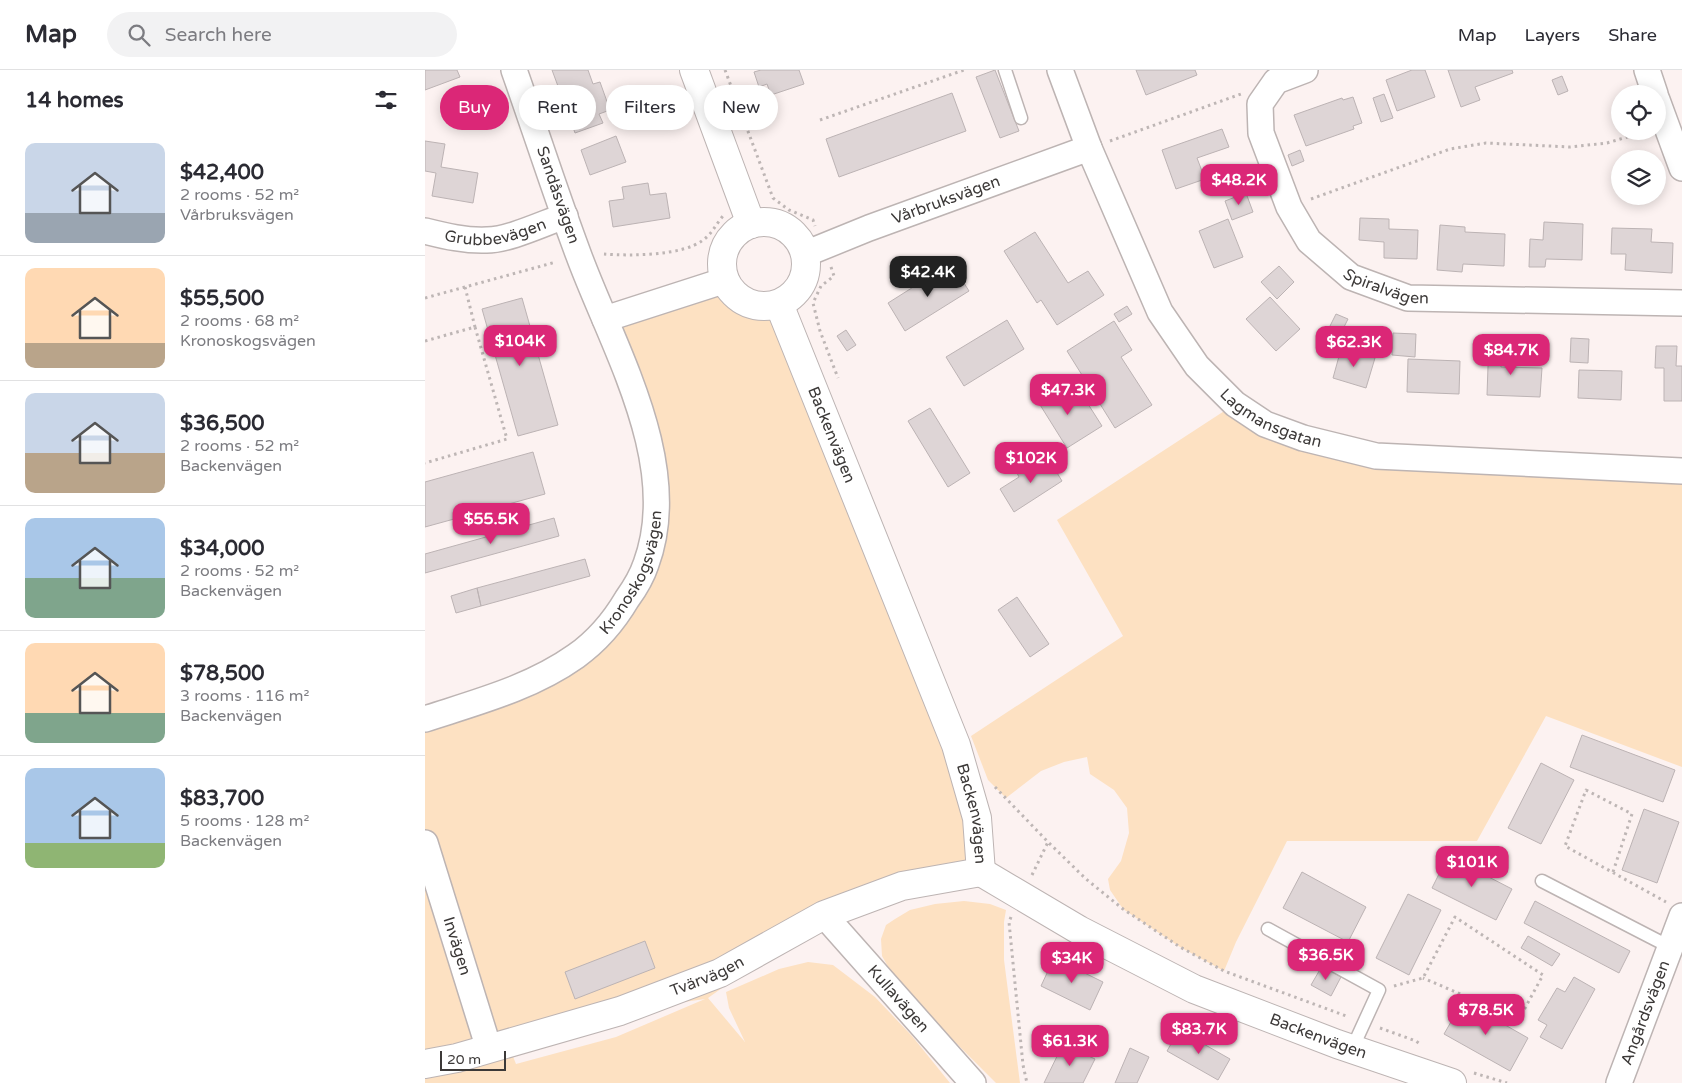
<!DOCTYPE html>
<html lang="en">
<head>
<meta charset="utf-8">
<style>
	body { margin:0; font-family:"Varela Round",sans-serif; background:#f2f2f3; color:#2b2b33; height:100vh; display:flex; flex-direction:column; font-size:19px; white-space:nowrap }
	* { box-sizing:border-box; margin:0 }
	p { font-size:16px; color:#7c7c81 }
	.icon { flex:none; width:28px; height:28px; fill:none; stroke:currentColor; stroke-width:2; stroke-linecap:round; stroke-linejoin:round }
	.map { position:relative; flex:1; overflow:hidden }
	.drawer { display:flex; flex-direction:column; background:#fff; width:425px }
	.drawer>* { flex:none }
	.guide { position:absolute; left:15px; top:15px; width:475px; height:45px; display:flex; gap:10px }
	.controls { position:absolute; left:1186px; top:15px; display:grid; gap:10px }
	.controls a { display:grid; place-items:center; width:55px; height:55px; border-radius:50%; background:#fff; box-shadow:0 2px 12px #0003; font-size:25px }
	.scale { position:absolute; left:15px; bottom:12px; width:66px; box-sizing:border-box; padding-left:5px; border:2px solid #3c3938; border-top:0; font-size:14px; line-height:18px; white-space:nowrap; color:#3c3938; -webkit-text-stroke:4px #fff; paint-order:stroke }
	.price { position:absolute; translate:-50% -42px; padding:0 11px; border-radius:10px; background:#db2777; color:#fff; font-size:16px; line-height:32px; filter:drop-shadow(0 1px 2px #0008) }
	.price::after { content:''; position:absolute; left:50%; top:30px; width:15px; height:11px; margin-left:-8px; background:inherit; clip-path:polygon(0 0,100% 0,50% 100%) }
	.price.current { background:#222; color:#fff }
	ul { padding:0; list-style:none }
	li { display:flex; align-items:center; gap:15px; height:125px; padding:0 25px }
	li+li { border-top:1px solid #e1e1e2 }
	li span { display:grid; place-items:center; flex:none; width:140px; height:100px; border-radius:10px; color:#555 }
	li>.icon { margin-inline-start:auto }
	span .icon { width:60px; height:60px; fill:#fffc; stroke-width:1 }
	li b { font-size:21px }
	h2 { display:flex; justify-content:space-between; align-items:center; height:60px; padding:0 25px; font-size:21px }
	.pill { padding:0 18px; border-radius:22px; background:#fff; box-shadow:0 2px 12px #0003; font-size:18px; line-height:45px }
	.pill.current { background:#db2777; color:#fff }
	header { display:flex; align-items:center; gap:30px; box-sizing:border-box; height:70px; padding:0 25px; background:#fff; border-bottom:1px solid #e1e1e2 }
	header strong { font-size:24px }
	nav { display:flex; gap:28px; margin-inline-start:auto; font-size:18px }
	.search { width:350px; height:45px; background:#f2f2f3; display:flex; align-items:center; gap:12px; box-sizing:border-box; padding:0 18px; border-radius:28px; color:#7c7c81; font-size:19px }
	main { display:flex; flex:1; min-height:0 }
	.map>svg:first-child { display:block }
</style>
</head>
<body>
<header>
<strong>Map</strong>
<div class="search"><svg class="icon" aria-label="search" viewBox="0 0 24 24"><circle cx="10" cy="10" r="6"/><path d="M15 15l6 6"/></svg>Search here</div>
<nav><a>Map</a><a>Layers</a><a>Share</a></nav>
</header>
<main>
<section class="drawer">
<h2>14 homes<svg class="icon" aria-label="filters" viewBox="0 0 24 24"><path d="M4 7h16M4 17h16"/><circle cx="9" cy="7" r="2"/><circle cx="15" cy="17" r="2"/></svg></h2>
<ul>
<li><span style="background:linear-gradient(#c9d6e8 70%,#9aa5b1 0)"><svg class="icon" aria-label="home" viewBox="0 0 24 24"><path d="M3 11l9-7 9 7M6 9v11h12V9"/></svg></span><div><b>$42,400</b><p>2 rooms · 52 m²</p><p>Vårbruksvägen</p></div></li>
<li><span style="background:linear-gradient(#ffd9b3 75%,#b9a48a 0)"><svg class="icon" aria-label="home" viewBox="0 0 24 24"><path d="M3 11l9-7 9 7M6 9v11h12V9"/></svg></span><div><b>$55,500</b><p>2 rooms · 68 m²</p><p>Kronoskogsvägen</p></div></li>
<li><span style="background:linear-gradient(#c9d6e8 60%,#b9a48a 0)"><svg class="icon" aria-label="home" viewBox="0 0 24 24"><path d="M3 11l9-7 9 7M6 9v11h12V9"/></svg></span><div><b>$36,500</b><p>2 rooms · 52 m²</p><p>Backenvägen</p></div></li>
<li><span style="background:linear-gradient(#a9c7e8 60%,#7fa58c 0)"><svg class="icon" aria-label="home" viewBox="0 0 24 24"><path d="M3 11l9-7 9 7M6 9v11h12V9"/></svg></span><div><b>$34,000</b><p>2 rooms · 52 m²</p><p>Backenvägen</p></div></li>
<li><span style="background:linear-gradient(#ffd9b3 70%,#7fa58c 0)"><svg class="icon" aria-label="home" viewBox="0 0 24 24"><path d="M3 11l9-7 9 7M6 9v11h12V9"/></svg></span><div><b>$78,500</b><p>3 rooms · 116 m²</p><p>Backenvägen</p></div></li>
<li><span style="background:linear-gradient(#a9c7e8 75%,#8fb573 0)"><svg class="icon" aria-label="home" viewBox="0 0 24 24"><path d="M3 11l9-7 9 7M6 9v11h12V9"/></svg></span><div><b>$83,700</b><p>5 rooms · 128 m²</p><p>Backenvägen</p></div></li>
</ul>
</section>
<div class="map">
<svg width="1257" height="1013" viewBox="0 0 1257 1013">
	<rect width="100%" height="100%" fill="#fcf2f1"/>
	<path fill="#fde1c2" fill-rule="evenodd" d="M301 210C316 233 327 238 354 234L531 675 556 802 399 845 283 928 320 972 304 938 301 922 354 899 383 892 408 895 450 927 487 966 525 1013H0V649L93 618 181 560 231 449 180 249ZM280 929 191 967 91 994 83 974 195 941Z
		M810 334 878 368 1257 401V697L1121 646 1052 771H862L811 872 799 901 755 877 698 839 685 820 683 809 696 791 704 763 702 738 689 720 665 704 662 687 639 692 616 701 581 728 563 710 546 666 698 566 632 450Z
		M539 831 565 834 581 840 579 852V890L595 1013H571L505 947 466 902 457 886 456 869 461 855 470 849 485 840 510 834Z"/>
	<path fill="#ded5d6" stroke="#bcb3b4" d="M0 0H32L35 7 0 20Z
		M127 0H163L168 14 175 12 185 40 174 44 178 53 150 63 145 49 154 46 146 23 137 27Z
		M336 0H374L379 14 346 25 342 14 334 17 329 2Z
		M570 0 594 61 575 68 551 7Z
		M711 0H770L772 5 721 25Z
		M987 0H1000L1010 27 972 41 961 10Z
		M1023 0H1087L1088 3 1050 17 1055 30 1036 37Z
		M1137 6 1143 21 1133 25 1127 10Z
		M527 23 541 61 414 107 401 69Z
		M959 24 968 48 956 52 948 28Z
		M928 27 937 53 928 56 929 59 881 76 869 45 917 28 918 30Z
		M797 59 804 77 772 88 780 109 751 119 737 80Z
		M191 66 201 92 165 105 156 80Z
		M0 71 20 74 16 97 53 103 48 133 7 126 11 103 0 101Z
		M875 80 879 91 867 96 863 85Z
		M223 113 225 125 241 123 245 148 188 157 184 131 199 129 197 117Z
		M821 123 828 142 807 150 800 131Z
		M935 148 964 149V159L993 160 992 189 959 188V172L934 170Z
		M803 149 818 187 789 198 774 161Z
		M1119 152 1158 154 1157 190 1121 189 1120 197H1104L1105 169 1118 170Z
		M1015 155 1040 157V162L1080 164 1079 196 1038 194 1037 202 1012 200Z
		M1187 158 1227 159 1226 172 1248 173 1247 203 1200 200 1201 184H1186Z
		M610 162 643 213 663 201 679 225 632 255 616 230 612 233 579 181Z
		M527 194 544 221 480 261 463 233 501 209 503 212 515 205 513 202Z
		M854 196 869 212 852 229 836 212Z
		M845 227 875 259 851 281 821 249Z
		M97 228 133 355 93 366 57 239Z
		M702 236 707 244 694 252 689 244Z
		M911 244 923 249 914 267 902 262Z
		M582 250 599 279 539 316 521 287Z
		M689 251 707 280 696 287 727 335 690 358 642 281Z
		M421 260 431 275 422 281 412 266Z
		M968 263 991 264 990 287 967 285Z
		M1064 268H1077L1076 297 1117 298 1115 327 1062 325Z
		M1146 268 1164 269 1163 293 1145 292Z
		M1231 276H1252L1251 296H1257V331H1239V298H1230Z
		M916 279 950 288 941 318 908 308Z
		M983 289 1035 291 1034 324 982 322Z
		M1154 300 1197 301 1196 330 1153 328Z
		M621 314 635 336 656 323 677 356 642 378 607 322Z
		M505 338 545 403 523 417 483 351Z
		M108 382 120 424 0 457V412Z
		M623 388 637 411 589 442 575 419 594 407 591 401 602 394 605 400Z
		M129 448 134 466 0 503V484Z
		M160 489 165 506 56 536 52 518Z
		M52 518 56 536 31 543 26 526Z
		M592 527 624 574 605 587 573 540Z
		M1157 665 1250 700 1238 732 1145 697Z
		M1116 693 1149 710 1116 774 1083 758Z
		M1219 739 1254 752 1232 813 1197 800Z
		M1023 786 1087 819 1071 850 1007 818Z
		M877 802 941 837 923 872 858 838Z
		M983 824 1016 840 984 905 951 888Z
		M1110 831 1205 881 1194 903 1099 853Z
		M1103 866 1135 884 1127 896 1096 878Z
		M220 871 230 898 150 929 140 902Z
		M629 888 678 912 665 940 616 916Z
		M897 896 916 907 906 926 886 915Z
		M1149 907 1170 919 1137 979 1115 967 1122 955 1113 950 1132 918 1140 922Z
		M1038 931 1103 968 1085 1001 1019 964Z
		M754 960 805 989 793 1010 742 981Z
		M638 974 670 989 658 1013H619Z
		M705 978 724 987 712 1013H690Z"/>
	<g fill="none" stroke-linecap="round" stroke-linejoin="round">
		<defs>
			<path id="service" d="M580 0 596 48
				M1117 811 1245 877
				M843 859 954 920 927 979"/>
			<g id="minor">
				<path id="s1" d="M635 0 664 78 735 242 772 296 810 334 840 354 878 368 951 386 1257 401"/>
				<path id="s2" d="M880 0 851 11 835 34 836 63 864 137 884 171 926 207 983 228 1257 233"/>
				<path d="M1222 0 1230 24"/>
				<path d="M1232 30 1257 98"/>
				<path id="s3" d="M0 161C20 166 41 171 62 170 84 170 119 153 140 146"/>
				<path id="s4" d="M380 184 444 158 664 78"/>
				<path d="M180 249 301 210"/>
				<path id="s5" d="M0 649C52 632 106 618 151 586 172 571 189 551 202 529 210 518 217 506 221 494 258 394 188 278 154 186 131 125 111 62 89 0"/>
				<path id="s6" d="M0 773 64 979"/>
				<path id="s7" d="M399 845 548 1013"/>
				<path id="s8" d="M1194 1013 1257 846"/>
			</g>
			<g id="tertiary">
				<path d="M269 0 326 154"/>
				<circle cx="339" cy="194" r="42"/>
				<path id="s9" d="M354 234 531 675 552 748 556 802"/>
				<path id="s10" d="M556 802 654 860 769 919 912 974 1027 1013"/>
				<path id="s11" d="M0 994 32 988 195 941 295 903 399 845 477 816 556 802"/>
			</g>
		</defs>
		<use href="#service" stroke="#bdb4b3" stroke-width="15"/>
		<use href="#minor" stroke="#bdb4b3" stroke-width="28"/>
		<use href="#tertiary" stroke="#bdb4b3" stroke-width="30"/>
		<path stroke="#beb6b5" stroke-width="3" stroke-dasharray="2.5 4" stroke-linecap="butt" d="M300 0 348 128 364 140 388 150 390 156
			M395 50 539 0
			M685 71 816 24
			M886 129 1025 79 1061 73 1145 77 1182 73 1219 62
			M179 184C204 186 258 186 278 170 287 164 291 154 298 146
			M406 197 409 206 396 216 388 233 395 261 413 308
			M40 217 50 257
			M0 228 131 192
			M0 271 50 257 82 369 0 393
			M570 717 623 772 661 809 698 839 755 877 799 901 924 947
			M1188 802 1207 744 1161 720 1140 776 1241 832
			M607 805 623 772
			M586 847 584 852 598 995 602 1013
			M969 916 998 908 1030 847 1118 905 1094 949 998 908
			M955 958 991 971 996 975
			M1049 1003 1082 1013"/>
		<use href="#service" stroke="#fff" stroke-width="12"/>
		<use href="#minor" stroke="#fff" stroke-width="25"/>
		<use href="#tertiary" stroke="#fff" stroke-width="28"/>
	</g>
	<g text-anchor="middle" dominant-baseline="central" stroke-width="4.5" stroke-linejoin="round" paint-order="stroke">
		<g font-size="16" fill="#3c3938" stroke="#fff">
			<text transform="translate(133 125) rotate(71)">Sandåsvägen</text>
			<text stroke="none"><textPath href="#s4" startOffset="151">Vårbruksvägen</textPath></text>
			<text stroke="none"><textPath href="#s3" startOffset="72">Grubbevägen</textPath></text>
			<text stroke="none"><textPath href="#s2" startOffset="299">Spiralvägen</textPath></text>
			<text stroke="none"><textPath href="#s1" startOffset="420">Lagmansgatan</textPath></text>
			<text stroke="none"><textPath href="#s9" startOffset="141">Backenvägen</textPath></text>
			<text stroke="none"><textPath href="#s5" startOffset="268">Kronoskogsvägen</textPath></text>
			<text stroke="none"><textPath href="#s9" startOffset="546">Backenvägen</textPath></text>
			<text stroke="none"><textPath href="#s6" startOffset="108">Invägen</textPath></text>
			<text stroke="none"><textPath href="#s11" startOffset="296">Tvärvägen</textPath></text>
			<text stroke="none"><textPath href="#s7" startOffset="112">Kullavägen</textPath></text>
			<text stroke="none"><textPath href="#s8" startOffset="75">Angårdsvägen</textPath></text>
			<text stroke="none"><textPath href="#s10" startOffset="376">Backenvägen</textPath></text>
		</g>
	</g>
</svg>
<div class="controls">
<a><svg class="icon" aria-label="locate" viewBox="0 0 24 24"><circle cx="12" cy="12" r="6"/><path d="M12 2v4M12 18v4M2 12h4M18 12h4"/></svg></a>
<a><svg class="icon" aria-label="layers" viewBox="0 0 24 24"><path d="M12 4l9 5-9 5-9-5zM3 14l9 5 9-5"/></svg></a>
</div>
<div class="scale">20 m</div>
<b class="price" style="left:814px;top:136px">$48.2K</b>
<b class="price current" style="left:503px;top:228px">$42.4K</b>
<b class="price" style="left:95px;top:297px">$104K</b>
<b class="price" style="left:929px;top:298px">$62.3K</b>
<b class="price" style="left:1086px;top:306px">$84.7K</b>
<b class="price" style="left:643px;top:346px">$47.3K</b>
<b class="price" style="left:606px;top:414px">$102K</b>
<b class="price" style="left:66px;top:475px">$55.5K</b>
<b class="price" style="left:1047px;top:818px">$101K</b>
<b class="price" style="left:901px;top:911px">$36.5K</b>
<b class="price" style="left:647px;top:914px">$34K</b>
<b class="price" style="left:1061px;top:966px">$78.5K</b>
<b class="price" style="left:774px;top:985px">$83.7K</b>
<b class="price" style="left:645px;top:997px">$61.3K</b>
<div class="guide">
<a class="pill current">Buy</a>
<a class="pill">Rent</a>
<a class="pill">Filters</a>
<a class="pill">New</a>
</div>
</div>
</main>
</body>
</html>
